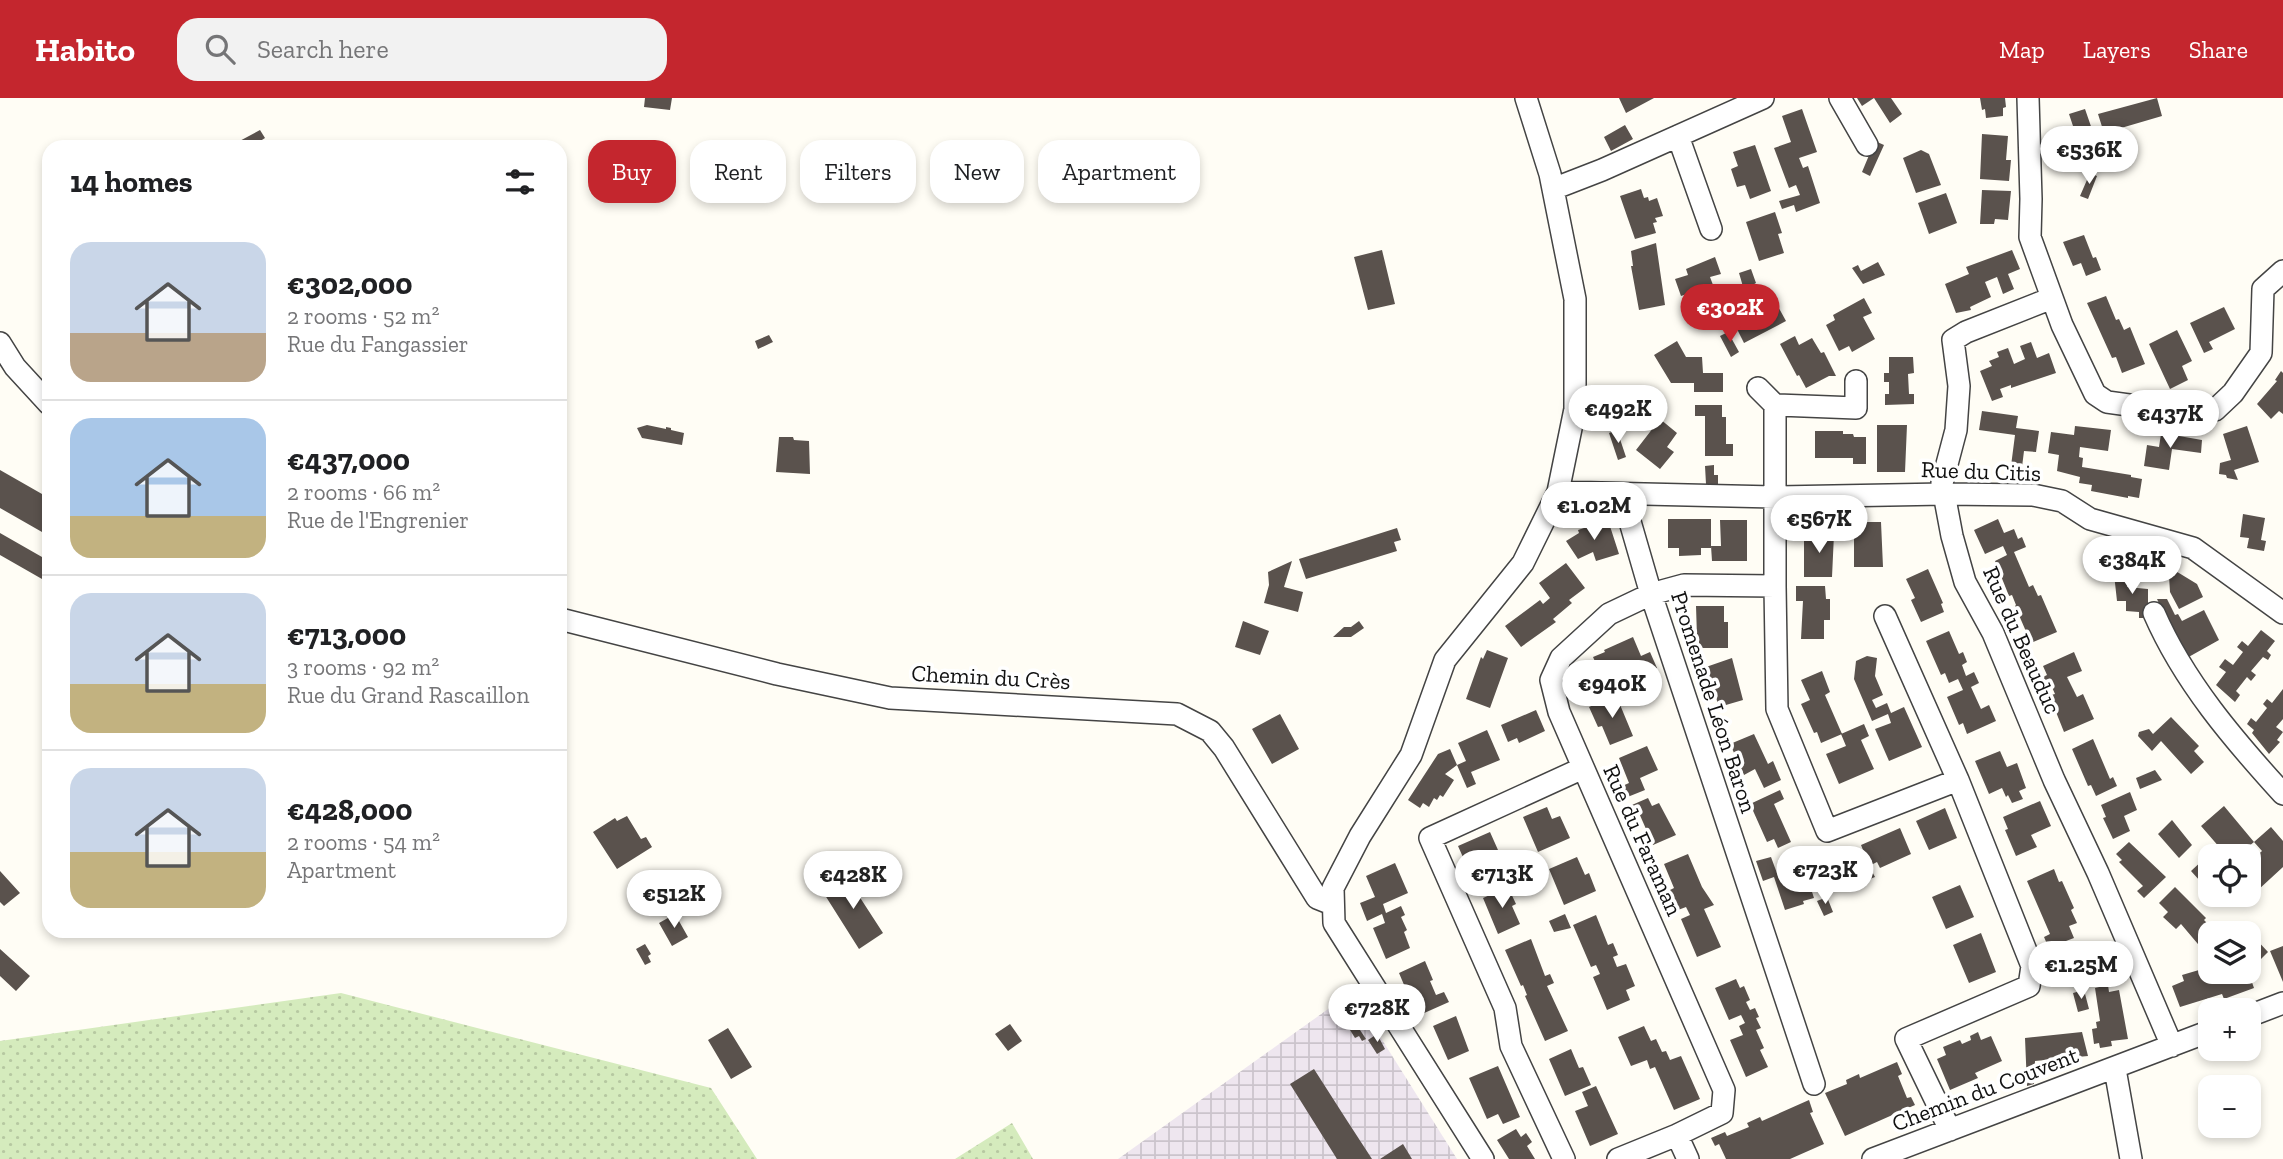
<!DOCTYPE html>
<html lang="en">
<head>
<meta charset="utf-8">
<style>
	body { margin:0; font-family:"Zilla Slab",serif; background:#f2f2f2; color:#202124; height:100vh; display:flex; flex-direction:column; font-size:26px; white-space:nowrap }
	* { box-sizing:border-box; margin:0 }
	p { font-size:23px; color:#757577 }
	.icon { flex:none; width:38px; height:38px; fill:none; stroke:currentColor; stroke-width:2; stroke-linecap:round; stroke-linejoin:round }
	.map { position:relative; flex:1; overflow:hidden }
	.details { position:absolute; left:42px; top:42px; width:525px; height:798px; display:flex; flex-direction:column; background:#fff; border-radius:21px; box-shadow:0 4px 10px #0003 }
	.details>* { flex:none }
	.top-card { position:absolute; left:588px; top:42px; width:665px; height:63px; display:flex; gap:14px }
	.fabs { position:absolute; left:2198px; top:746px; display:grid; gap:14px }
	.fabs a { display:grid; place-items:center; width:63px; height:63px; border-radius:14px; background:#fff; box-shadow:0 4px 10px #0003; font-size:35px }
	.price { position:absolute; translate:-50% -60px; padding:0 16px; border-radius:24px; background:#fff; color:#222; font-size:23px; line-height:46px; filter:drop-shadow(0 2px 4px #0008) }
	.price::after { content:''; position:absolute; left:50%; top:42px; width:21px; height:16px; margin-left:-10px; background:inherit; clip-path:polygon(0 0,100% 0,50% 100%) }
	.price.selected { background:#c4262e; color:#fff }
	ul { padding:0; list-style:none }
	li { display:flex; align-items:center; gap:21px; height:175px; padding:0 28px }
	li+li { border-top:2px solid #e0e0e0 }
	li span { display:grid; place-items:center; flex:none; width:196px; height:140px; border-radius:21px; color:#555 }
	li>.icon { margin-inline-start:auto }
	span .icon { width:84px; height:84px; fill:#fffc; stroke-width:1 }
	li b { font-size:30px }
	h2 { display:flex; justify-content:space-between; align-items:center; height:84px; padding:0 28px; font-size:30px }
	.chip { padding:0 24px; border-radius:21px; background:#fff; box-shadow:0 4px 10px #0003; font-size:24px; line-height:63px }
	.chip.selected { background:#c4262e; color:#fff }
	header { display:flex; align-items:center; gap:42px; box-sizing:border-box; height:98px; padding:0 35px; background:#c4262e; color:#fff }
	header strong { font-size:33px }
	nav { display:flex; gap:38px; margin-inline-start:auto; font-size:24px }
	.search { width:490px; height:63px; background:#f2f2f2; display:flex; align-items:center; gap:18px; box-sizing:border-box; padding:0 24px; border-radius:21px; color:#757577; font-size:26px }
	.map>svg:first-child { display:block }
</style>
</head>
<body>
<header>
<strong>Habito</strong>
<div class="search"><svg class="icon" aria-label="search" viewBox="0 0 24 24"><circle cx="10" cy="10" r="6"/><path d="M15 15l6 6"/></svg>Search here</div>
<nav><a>Map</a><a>Layers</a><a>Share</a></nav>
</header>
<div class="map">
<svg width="2283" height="1061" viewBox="0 0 2283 1061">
	<defs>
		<pattern id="industrial-grid" width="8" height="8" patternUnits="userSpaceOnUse" patternTransform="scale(1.75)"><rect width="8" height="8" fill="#eee6ef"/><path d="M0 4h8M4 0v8" fill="none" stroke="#cbc4cc"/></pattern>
		<pattern id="grass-dots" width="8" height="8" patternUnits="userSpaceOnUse" patternTransform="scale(1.75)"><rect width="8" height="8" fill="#d5ebbd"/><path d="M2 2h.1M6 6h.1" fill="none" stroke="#b6c8a1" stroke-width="1.8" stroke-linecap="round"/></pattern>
	</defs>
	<rect width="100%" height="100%" fill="#fffdf5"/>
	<path fill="url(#industrial-grid)" d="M1352 894 1457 1061H1118Z"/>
	<path fill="url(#grass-dots)" d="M341 895 711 990 757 1061H0V943Z
		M1012 1025 1033 1061H955Z"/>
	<path fill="#5a524d" d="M645 0H672L670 12 644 9Z
		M1619 0H1654L1626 15Z
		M1857 0H1891L1902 16 1890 25 1874 0 1862 8Z
		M1980 0H2005L2006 9 2003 10V18L1986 20 1985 11 1982 12Z
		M2157 0 2162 18 2104 35 2098 16Z
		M1802 11 1817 54 1799 60 1803 70 1808 68 1820 105 1796 114 1794 107 1782 111 1779 103 1800 97 1796 87 1789 90 1774 50 1791 44 1782 18Z
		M2085 11 2095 40 2077 46 2075 66 2056 64 2060 32 2073 28 2069 16Z
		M1625 27 1633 41 1611 53 1604 39Z
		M260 32 265 40 251 49H236L234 46Z
		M1982 36 2008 38 2006 62H2011L2009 83 1980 81Z
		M1875 43 1884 47 1870 78 1862 74Z
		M1755 47 1771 93 1750 101 1745 87 1737 89 1731 71 1738 68 1733 54Z
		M1921 52 1929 56 1941 87 1916 95 1903 60Z
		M2090 75 2097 78 2088 101 2080 98Z
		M1641 91 1644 100 1648 99 1649 103 1657 100 1663 118 1655 120 1657 124 1653 125 1656 135 1635 141 1620 98Z
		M1982 92 2011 93 2008 122 1995 121 1994 126H1980Z
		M1946 95 1957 125 1929 136 1918 105Z
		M1775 114 1782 135 1778 136 1784 155 1759 163 1746 124Z
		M2084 137 2093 160 2096 159 2101 172 2086 178 2081 165 2073 168 2063 144Z
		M1656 145 1665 207 1639 212 1631 168H1633L1631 153Z
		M1382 152 1395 206 1368 212 1354 159Z
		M2012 152 2020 171 2008 176 2014 191 2003 196 1997 179 1985 184 1991 199 1970 209 1971 212 1956 215 1945 186 1969 176 1966 169Z
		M1715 159 1721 176 1710 179 1713 187 1681 198 1675 181 1688 177 1686 171Z
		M1878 164 1885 177 1863 186 1852 170 1858 167 1861 173Z
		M1751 171 1756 185 1744 192 1739 175Z
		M1753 197 1761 213 1776 205 1786 223 1744 245 1735 227 1743 222 1735 207Z
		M2106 198 2116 222 2119 221 2124 232 2130 229 2145 266 2122 275 2116 259 2112 260 2087 205Z
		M1864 200 1872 215 1863 219 1875 241 1852 254 1849 248 1839 253 1826 227 1835 222 1833 217Z
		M2224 209 2235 231 2209 244 2213 251 2204 255 2190 225Z
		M2177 232 2192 263 2182 268 2188 282 2170 291 2149 246Z
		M1728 234 1739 254 1731 259 1720 238Z
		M769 237 773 244 758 251 755 243Z
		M1795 238 1799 247 1812 240 1821 255 1824 254 1836 278H1829L1806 290 1799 277 1797 278 1780 246Z
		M1677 243 1686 259H1702L1703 275H1723V294H1694V285H1671L1654 257Z
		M2031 244 2037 260 2049 255 2056 275 2011 290V287L2000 291 2003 299 1992 303 1980 273 1992 268 1989 263 1999 259 1997 254 2008 250 2014 266 2025 261 2020 248Z
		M1889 259H1913L1914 275 1908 276 1909 296H1914V306L1885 307V296H1889V284H1884V275H1889Z
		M2281 273 2283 275V316L2279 313 2271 321 2257 306 2277 283 2275 282Z
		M1695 307H1722V319H1726V346H1733V358H1705V318H1695Z
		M1982 313 2018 318 2016 330 2039 333 2036 354 2024 353 2022 369 2011 368 2015 337 1979 332Z
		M1660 321 1677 335 1667 349 1674 354 1660 371 1636 352Z
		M647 327 666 331V329L671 330V332L684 335 682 347 642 340 637 330Z
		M1877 327H1907L1905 374H1877Z
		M2075 328 2111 332 2108 353 2080 349 2079 359 2083 360 2082 369 2131 377V379L2142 381 2139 400 2128 398V400L2091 393 2092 387 2079 385 2080 379 2057 373 2059 357 2048 355 2051 334 2074 337Z
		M2247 328 2259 364 2234 372 2238 382 2227 380 2226 377 2219 376 2220 365 2231 362 2223 336Z
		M1617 332 1626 359 1618 362 1609 335Z
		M1815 333H1843V336H1853L1854 339H1866V366H1853V360H1815Z
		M2167 334 2179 335V338L2202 342 2201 355 2172 351 2169 372 2144 368 2147 347 2159 349 2161 336H2166Z
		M779 339H793L794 342 809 343 810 376 776 374Z
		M1714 367V377H1718V386H1706L1705 368Z
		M0 372 49 400V438L0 410Z
		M2243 416 2265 420 2261 442 2266 443 2264 453 2247 450 2249 440 2240 439Z
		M1668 421H1711V450H1701V457L1679 458V450H1668Z
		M1998 421 2004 435 2014 431 2018 441 2022 439 2026 449 2014 454 2029 489 2033 487 2038 498 2041 497 2057 534 2031 545 2015 508 2016 507 2012 497 2009 498 1995 463 2007 457 2003 448 1985 456 1974 432Z
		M1608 422 1619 456 1596 463 1593 454 1578 461 1566 443 1579 435 1578 432Z
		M1720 422H1747V463H1712L1711 448H1721Z
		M1854 424H1881L1883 469H1854Z
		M1397 430 1401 442 1394 444 1397 453 1306 481 1299 461Z
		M0 435 49 463V485L0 457Z
		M1804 436H1834L1832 479H1804Z
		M1292 463 1284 489 1303 494 1298 514 1264 505 1269 487 1268 474Z
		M1566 465 1585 490 1569 502 1572 505 1553 521 1556 524 1521 549 1505 528 1540 502 1543 506 1550 500 1539 485Z
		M1928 471 1943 505 1941 506 1944 514 1921 524 1911 502 1915 500 1906 481Z
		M2174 472 2197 486 2203 499 2179 511 2170 494 2169 478Z
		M2114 476 2127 477V489L2148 491V520H2139V514L2126 513V503H2117Z
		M1796 488H1825L1826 501H1830V522H1824V541H1801L1803 503H1796Z
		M2157 501H2167L2175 517 2178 516 2182 523 2204 512 2219 542 2185 561Z
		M1696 508H1724V524H1728V550H1699V539H1697Z
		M1243 523 1269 533 1260 557 1235 549Z
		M1359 523 1364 530 1351 539H1333L1344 529H1351Z
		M2261 532 2275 543 2267 553 2271 557 2268 562 2263 559 2251 573 2256 577 2251 583 2247 579 2236 593 2240 597 2235 604 2216 587 2226 574 2219 569 2225 561 2233 567 2243 554 2237 549 2242 543 2248 548Z
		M1949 533 1959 556 1963 554 1967 564 1962 567 1966 578 1974 574 1979 585 1971 589 1981 611 1989 607 1996 623 1967 636 1963 625 1959 627 1947 599 1963 592 1958 581 1949 585 1945 575 1941 577 1926 543Z
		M1633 539 1641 558 1650 554 1657 570 1642 576 1638 567 1621 576 1619 572 1602 579 1593 559 1605 554 1604 552Z
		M1487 552 1508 560 1490 610 1466 601 1481 559 1483 561Z
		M2074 554 2082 573 2067 579 2077 599 2083 596 2094 621 2064 634 2054 609 2056 608 2051 597 2055 596 2051 587 2047 588 2043 579 2047 577 2043 568Z
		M1867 558 1877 560 1875 578 1883 597 1872 602 1876 610 1887 605 1891 615 1904 609 1922 649 1889 663 1875 631 1891 625 1888 616 1872 623 1854 581 1856 563Z
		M1732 560 1743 602 1719 609 1706 569Z
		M1822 573 1830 594 1825 597 1842 636 1821 645 1817 634 1814 635 1801 606 1810 602 1801 582Z
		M2283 591V621L2276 629 2283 634 2277 642 2280 644 2269 656 2252 635 2254 632 2247 626 2251 620 2256 624 2267 610 2263 606 2267 601 2272 605Z
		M1616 597 1633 638 1610 647 1602 628 1598 629 1589 609Z
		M1536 612 1545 633 1519 645 1517 640 1508 644 1501 627Z
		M1280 616 1299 651 1272 666 1252 631Z
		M2171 619 2199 648 2194 653 2204 664 2191 676 2161 643 2152 653 2138 638 2139 634 2149 631 2153 636Z
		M1864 626 1869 638 1861 642 1874 671 1839 686 1826 656 1846 648 1841 636Z
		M1487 632 1500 662 1471 674 1476 686 1467 690 1457 667 1466 663 1458 645Z
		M1754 636 1768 666 1773 663 1781 682 1764 690 1755 671 1744 677 1730 646Z
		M2093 641 2110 681 2113 679 2117 688 2096 698 2091 687 2088 688 2072 651Z
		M1647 648 1658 672 1640 680 1645 692 1625 700 1620 689 1629 685 1619 660Z
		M1450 651 1457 667 1445 676 1454 682 1443 699 1440 697 1437 702 1434 700 1429 709 1423 705 1420 710 1408 702 1438 656Z
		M2000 653 2007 669 2017 665 2026 690 2019 693 2023 701 2012 705 2008 697 2006 699 2002 690 1989 696 1975 663Z
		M2155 672 2162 682 2140 691 2136 680Z
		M1780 692 1784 701 1774 706 1791 744 1778 750 1774 741 1767 744 1750 706Z
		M2130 694 2137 712 2124 718 2130 733 2113 741 2103 720 2106 719 2101 707Z
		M1648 700 1652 708 1659 705 1676 737 1653 747 1639 715 1629 719 1625 710Z
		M2040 703 2051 728 2031 737 2037 749 2016 758 2005 732 2008 731 2003 719Z
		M2224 708 2254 744 2271 729 2283 743V769L2258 792 2249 782V765L2262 753 2254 744 2237 758H2227L2201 728Z
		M1547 709 1552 721 1560 718 1570 740 1538 754 1523 719Z
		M1945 710 1957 740 1929 752 1916 723Z
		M627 718 641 741 646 739 652 749 617 771 593 734 615 720 617 723Z
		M2172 722 2192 747 2179 760 2158 736Z
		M1900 730 1911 756 1880 770 1877 764 1869 768 1875 779 1865 783 1862 775 1832 788 1821 764 1852 751 1859 766 1867 762 1861 747Z
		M1490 734 1502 761 1470 775 1458 748Z
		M2129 744 2166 779 2144 800 2137 793 2143 788 2119 764 2122 762 2116 756Z
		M1688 756 1702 789 1714 807 1704 811 1721 849 1697 859 1681 821 1690 817 1686 809 1678 812 1670 792 1674 790 1664 766Z
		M1577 759 1585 777 1589 775 1596 793 1564 807 1549 771Z
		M1771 759 1778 778 1804 769 1814 800 1803 803 1804 806 1785 812 1774 779 1763 783 1756 763Z
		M2205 760 2210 766V794L2191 773Z
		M1395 765 1408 795 1383 806 1386 815 1401 808 1405 817 1401 819 1407 832 1404 834 1410 850 1386 861 1373 830 1385 825 1382 816 1367 823 1360 805 1375 799 1366 778Z
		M2054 771 2059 784 2062 783 2074 810 2071 812 2077 825 2069 828 2074 840 2066 843 2082 880 2065 888 2044 839 2050 836 2027 783Z
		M0 773 20 795 4 808 0 804Z
		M852 776 865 795 859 798 883 835 859 851 823 794Z
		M1960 787 1974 819 1946 831 1932 799Z
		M1508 789 1516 806 1512 808 1520 826 1498 836 1483 800Z
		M2175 789 2206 820 2204 822 2217 835H2210V849L2208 847 2203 852 2181 826 2176 831 2163 819 2168 814 2159 805Z
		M1827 799 1833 814 1824 818 1817 803Z
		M675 816 688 839 672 848 659 825Z
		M1565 816 1571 830 1554 834 1549 823Z
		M1596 817 1608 847 1613 845 1618 857 1613 859 1617 869 1626 866 1635 888 1626 892 1630 902 1607 912 1593 879 1600 876 1596 867 1591 869 1573 827Z
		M1981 835 1996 874 1969 885 1953 847Z
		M2254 839 2268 854 2260 862 2249 850V844Z
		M1531 841 1545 878 1550 876 1554 885 1547 888 1568 933 1545 943 1525 898 1527 897 1523 887 1521 888 1505 852Z
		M645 846 651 856 648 858 651 864 645 867 636 851Z
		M2283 848V884L2270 853Z
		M0 851 30 878 16 893 0 878Z
		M1425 863 1433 882 1430 883 1436 897 1444 894 1449 904 1422 916 1417 906 1413 908 1399 875Z
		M2199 872 2202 879 2214 875 2217 885 2226 881 2228 886 2231 885 2226 873H2248L2254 890 2224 901 2222 896 2180 909 2172 888 2184 883 2182 877Z
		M1736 881 1740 890 1744 888 1750 902 1746 904 1750 912 1755 910 1759 919 1756 920 1761 930 1756 932 1764 950 1760 952 1768 969 1746 979 1730 942 1743 937 1739 928 1745 925 1741 917 1729 922 1715 890Z
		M2108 887 2109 894 2119 892 2128 941 2111 943 2112 948 2100 950 2099 945 2094 946 2092 931 2097 930 2096 924 2100 923 2095 890Z
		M2084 892 2089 911 2078 914 2073 895Z
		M1352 909 1364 930 1360 932 1366 941 1362 943 1359 938 1355 940 1342 919 1349 914 1347 912Z
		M1456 918 1469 953 1448 962 1433 928Z
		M1010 926 1022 943 1008 953 995 936Z
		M1644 928 1651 943 1656 941 1662 954 1666 953 1670 962 1681 958 1700 1001 1674 1012 1655 969 1650 971 1647 962 1631 968 1618 939Z
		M728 930 752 969 731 981 708 942Z
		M1978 934 1981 942 1991 938 2002 963 1975 975 1978 980 1950 992 1937 961 1946 957 1943 949 1960 942 1962 946 1971 942 1970 938Z
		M2082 934 2088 958 2035 963 2034 986 2027 988 2025 940Z
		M1377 936 1385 951 1377 956 1368 942Z
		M1571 951 1579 970 1583 969 1591 987 1565 998 1549 961Z
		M1897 964 1902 976 1898 978 1907 1000 1911 999 1915 1007 1845 1038 1825 995 1847 986 1846 982 1859 976 1860 980Z
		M1498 968 1520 1019 1503 1026 1498 1016 1487 1021 1469 980Z
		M1314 971 1346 1021 1372 1061H1337L1290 986Z
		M1596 988 1618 1036 1590 1048 1575 1013 1588 1008 1582 994Z
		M1809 1002 1813 1014 1810 1015 1824 1046 1790 1061H1726L1719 1046 1715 1048 1711 1040 1725 1034 1727 1038 1749 1029 1747 1025 1760 1019 1762 1023Z
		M1516 1031 1521 1039 1526 1035 1532 1044 1527 1048 1535 1061H1509L1497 1042Z
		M1403 1046 1412 1061H1380Z"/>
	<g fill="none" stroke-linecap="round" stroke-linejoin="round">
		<defs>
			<path id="minor" d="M1840 0 1867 47
				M2028 0 2031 101 2030 139 2062 227 2095 296 2107 304 2194 316 2215 312 2233 295 2261 255 2263 191 2283 173
				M1678 38 1711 131
				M1553 91 1602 72 1763 0
				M2052 200 1966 234 1953 242 1959 288 1956 332 1942 385 1952 438 1965 484 1993 535 2054 682 2098 775 2172 948
				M0 245 15 269 49 306
				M1758 290 1775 307 1856 310V283
				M1775 307V488L1777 611 1827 733 1958 682 2032 868 2029 888 1906 941 1950 1032
				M1558 394 1774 399 1944 396 2033 397 2062 403 2090 421 2193 450 2283 515
				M1622 396 1651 496 1814 986
				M2154 515C2184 584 2233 641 2283 696
				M1885 518 1958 682
				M560 521 777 576 890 600 1177 616 1210 633 1224 650 1317 800 1332 806
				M2249 918 2283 905
				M2115 971 2131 1061
				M1483 1061 1334 825 1333 790 1360 738 1411 657 1445 562 1523 465 1558 394 1575 311V201L1550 76 1526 0
				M1564 1061 1511 948 1505 910 1430 740 1583 670
				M1618 1061 1677 1037
				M1688 1061 1677 1037 1722 1015 1724 992 1559 614 1551 582 1561 560 1609 516 1651 496 1684 487 1775 488
				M1873 1061 2210 933"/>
		</defs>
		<use href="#minor" stroke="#444" stroke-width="24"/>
		<use href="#minor" stroke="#fff" stroke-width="21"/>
	</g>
	<g text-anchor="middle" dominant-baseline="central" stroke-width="7" stroke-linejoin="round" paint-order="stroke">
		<g font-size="23" fill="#111" stroke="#fff">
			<text transform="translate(1981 373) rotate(2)">Rue du Citis</text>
			<text transform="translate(2022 542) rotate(66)">Rue du Beauduc</text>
			<text transform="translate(991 579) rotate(3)">Chemin du Crès</text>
			<text transform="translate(1714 604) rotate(72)">Promenade Léon Baron</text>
			<text transform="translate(1643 742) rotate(66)">Rue du Faraman</text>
			<text transform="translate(1985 991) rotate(-21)">Chemin du Couvent</text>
		</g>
	</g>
</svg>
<div class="fabs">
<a><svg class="icon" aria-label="locate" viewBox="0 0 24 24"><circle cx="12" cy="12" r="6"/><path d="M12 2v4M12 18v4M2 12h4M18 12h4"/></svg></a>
<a><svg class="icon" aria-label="layers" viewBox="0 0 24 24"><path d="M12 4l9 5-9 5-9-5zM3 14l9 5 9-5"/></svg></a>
<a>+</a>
<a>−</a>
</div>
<b class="price" style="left:2089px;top:88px">€536K</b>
<b class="price selected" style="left:1730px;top:246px">€302K</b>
<b class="price" style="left:1618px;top:347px">€492K</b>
<b class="price" style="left:2170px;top:352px">€437K</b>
<b class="price" style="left:1594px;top:444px">€1.02M</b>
<b class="price" style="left:1819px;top:457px">€567K</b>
<b class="price" style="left:2132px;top:498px">€384K</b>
<b class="price" style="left:1612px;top:622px">€940K</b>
<b class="price" style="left:1825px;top:808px">€723K</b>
<b class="price" style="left:1502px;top:812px">€713K</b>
<b class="price" style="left:853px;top:813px">€428K</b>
<b class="price" style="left:674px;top:832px">€512K</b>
<b class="price" style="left:2081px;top:903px">€1.25M</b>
<b class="price" style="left:1377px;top:946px">€728K</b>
<div class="top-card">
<a class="chip selected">Buy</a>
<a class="chip">Rent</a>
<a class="chip">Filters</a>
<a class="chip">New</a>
<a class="chip">Apartment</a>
</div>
<section class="details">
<h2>14 homes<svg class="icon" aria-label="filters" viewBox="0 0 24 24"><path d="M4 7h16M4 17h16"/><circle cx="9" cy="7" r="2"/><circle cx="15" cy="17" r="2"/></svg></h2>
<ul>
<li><span style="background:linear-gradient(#c9d6e8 65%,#b9a48a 0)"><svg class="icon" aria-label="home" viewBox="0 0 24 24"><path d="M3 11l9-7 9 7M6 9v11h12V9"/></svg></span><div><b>€302,000</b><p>2 rooms · 52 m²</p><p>Rue du Fangassier</p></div></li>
<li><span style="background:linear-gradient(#a9c7e8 70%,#c2b280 0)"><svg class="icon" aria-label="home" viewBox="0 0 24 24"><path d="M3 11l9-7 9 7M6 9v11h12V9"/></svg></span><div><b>€437,000</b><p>2 rooms · 66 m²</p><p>Rue de l'Engrenier</p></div></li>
<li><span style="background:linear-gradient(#c9d6e8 65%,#c2b280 0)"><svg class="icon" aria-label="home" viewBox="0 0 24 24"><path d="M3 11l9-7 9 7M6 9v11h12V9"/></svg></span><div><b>€713,000</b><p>3 rooms · 92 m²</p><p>Rue du Grand Rascaillon</p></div></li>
<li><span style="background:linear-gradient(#c9d6e8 60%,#c2b280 0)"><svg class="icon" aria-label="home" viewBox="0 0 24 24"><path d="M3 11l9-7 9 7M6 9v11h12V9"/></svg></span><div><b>€428,000</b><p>2 rooms · 54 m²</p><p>Apartment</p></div></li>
</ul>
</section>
</div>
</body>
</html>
